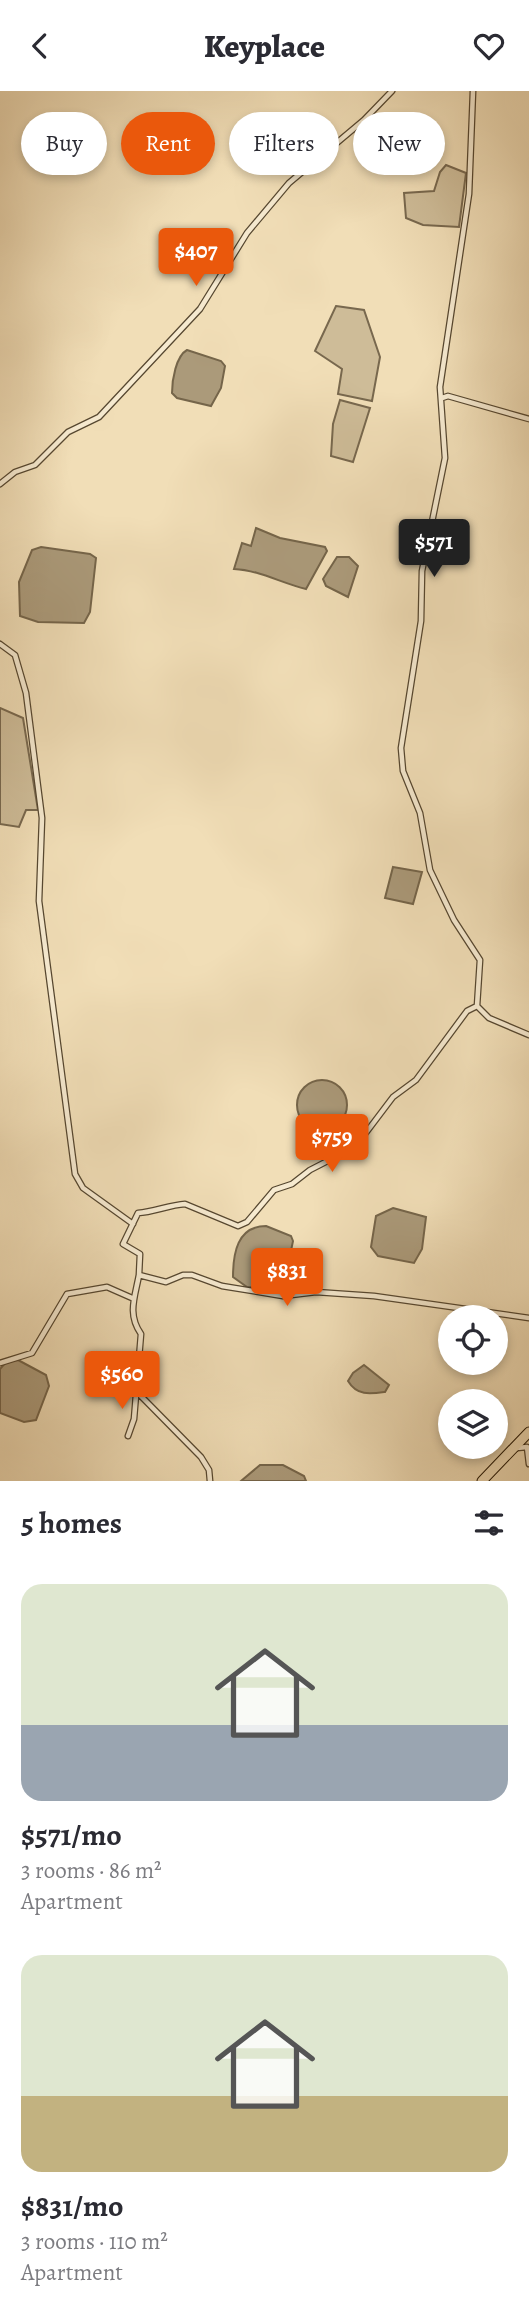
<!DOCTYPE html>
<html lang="en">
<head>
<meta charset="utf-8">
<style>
	body { margin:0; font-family:Alegreya,serif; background:#f7f7f7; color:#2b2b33; height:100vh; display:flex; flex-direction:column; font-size:26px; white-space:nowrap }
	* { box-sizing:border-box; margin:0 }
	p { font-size:23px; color:#7c7c81 }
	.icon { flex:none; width:38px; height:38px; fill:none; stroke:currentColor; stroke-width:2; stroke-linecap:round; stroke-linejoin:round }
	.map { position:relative; height:1390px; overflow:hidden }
	.panel { display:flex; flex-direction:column; background:#fff; flex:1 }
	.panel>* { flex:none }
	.hud { position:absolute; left:21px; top:21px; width:488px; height:63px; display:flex; gap:14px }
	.tools { position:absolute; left:438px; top:1214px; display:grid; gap:14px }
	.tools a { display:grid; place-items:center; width:70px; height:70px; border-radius:50%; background:#fff; box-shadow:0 4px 10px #0003; font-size:35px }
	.price { position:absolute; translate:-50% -60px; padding:0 16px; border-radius:7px; background:#ea580c; color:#fff; font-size:23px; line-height:46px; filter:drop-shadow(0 2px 4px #0008) }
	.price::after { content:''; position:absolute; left:50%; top:42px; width:21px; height:16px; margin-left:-10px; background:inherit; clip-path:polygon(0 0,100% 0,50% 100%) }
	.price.current { background:#222; color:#fff }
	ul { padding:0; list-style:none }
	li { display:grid; align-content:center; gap:14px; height:371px; padding:0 21px }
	li span { display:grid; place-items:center; height:217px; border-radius:21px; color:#555 }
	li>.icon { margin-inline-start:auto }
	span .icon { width:126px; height:126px; fill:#fffc; stroke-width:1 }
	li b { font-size:30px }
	h2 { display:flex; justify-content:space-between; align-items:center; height:84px; padding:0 21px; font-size:30px }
	.tag { padding:0 24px; border-radius:32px; background:#fff; box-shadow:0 4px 10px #0003; font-size:24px; line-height:63px }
	.tag.current { background:#ea580c; color:#fff }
	header { display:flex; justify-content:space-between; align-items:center; height:91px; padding:0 21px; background:#fff; font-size:32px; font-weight:800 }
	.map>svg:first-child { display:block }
</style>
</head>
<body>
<header><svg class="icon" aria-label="back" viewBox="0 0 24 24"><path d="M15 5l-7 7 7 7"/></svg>Keyplace<svg class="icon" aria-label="heart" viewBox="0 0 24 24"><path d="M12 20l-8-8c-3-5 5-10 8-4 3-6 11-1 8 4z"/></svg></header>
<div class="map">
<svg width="529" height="1390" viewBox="0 0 529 1390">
	<rect width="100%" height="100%" fill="#f1deb7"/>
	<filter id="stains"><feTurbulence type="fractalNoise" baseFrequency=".00286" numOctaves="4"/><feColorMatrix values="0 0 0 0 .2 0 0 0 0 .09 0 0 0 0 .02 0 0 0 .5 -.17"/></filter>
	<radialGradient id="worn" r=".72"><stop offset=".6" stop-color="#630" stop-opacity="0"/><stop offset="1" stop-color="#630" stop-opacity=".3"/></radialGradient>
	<path fill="#cebc98" stroke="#78684e" stroke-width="2" d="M446 74 466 82 459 136 423 134 406 127 404 102 434 100 440 81Z
		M336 215 364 219 380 266 372 310 338 303 342 278 315 260Z
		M340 309 370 317 353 371 331 365 333 333Z
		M0 617 23 627 38 719H26L19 736 0 733Z"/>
	<path fill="#ab9a7a" stroke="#75654a" stroke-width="2" d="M187 259 221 270 225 275 221 297 211 315 177 307 172 302C172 289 176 265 187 259Z
		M256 437 280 447 325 456 327 460 306 498C281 492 259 479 234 478L242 452 251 455Z
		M41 456 90 463 96 467 90 521 84 532 38 531 20 525 19 491 32 459Z
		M337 466H349L358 475 348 506 326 495 323 488Z
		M393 776 422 781 413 813 385 807Z
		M297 1014a25 25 0 1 1 50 0a25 25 0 1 1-50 0Z
		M393 1117 426 1126 422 1158 414 1172 378 1165 371 1156 376 1125Z
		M266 1135 291 1145 293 1150 283 1198 247 1196 233 1186C233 1163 237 1135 266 1135Z
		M18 1269 46 1284 49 1295 36 1329 24 1331 0 1322V1278L7 1270Z
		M364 1274 389 1294 385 1301C370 1303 357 1305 348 1290L353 1282Z
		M260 1374H283L304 1385 306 1390H241Z"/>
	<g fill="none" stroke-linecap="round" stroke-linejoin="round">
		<defs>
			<path id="street" d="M473 0 469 103 440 296 445 367 422 480 421 530 401 657 403 680 420 722 430 779 454 829 480 869 477 915 489 927 529 944
				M442 307 448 305 529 328
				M0 393 15 381 35 374 68 341 99 326 200 218 247 142 289 92 364 29 392 0
				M0 553 15 564 26 602 42 727 39 810 75 1083 83 1097 133 1133
				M477 915 467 920 416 989 393 1006 365 1043 347 1060 310 1079 292 1093 274 1099 247 1131 238 1135 185 1113C169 1114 154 1121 138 1122L123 1153 140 1163 139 1184 166 1191 183 1184H192L222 1195 283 1205 316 1201 374 1205 529 1227
				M0 1272 32 1262 67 1203 107 1196 132 1207
				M136 1300 201 1366 209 1379 210 1390
				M128 1345 134 1328 141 1243C127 1223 135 1206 139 1184
				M517 1357 527 1356 529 1373"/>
			<path id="highway" d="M482 1390 529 1341"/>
		</defs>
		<use href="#street" stroke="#564730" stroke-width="7"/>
		<use href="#highway" stroke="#231503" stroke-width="11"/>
		<use href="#street" stroke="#f6ead0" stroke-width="4.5"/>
		<use href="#highway" stroke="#f1deb7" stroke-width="9"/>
	</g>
	<rect width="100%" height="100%" filter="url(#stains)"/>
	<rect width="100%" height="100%" fill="url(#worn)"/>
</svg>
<div class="tools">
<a><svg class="icon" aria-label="locate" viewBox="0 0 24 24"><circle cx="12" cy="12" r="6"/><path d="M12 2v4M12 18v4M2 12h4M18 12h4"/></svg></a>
<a><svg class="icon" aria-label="layers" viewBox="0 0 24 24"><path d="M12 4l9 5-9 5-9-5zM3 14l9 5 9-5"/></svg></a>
</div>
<b class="price" style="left:196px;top:197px">$407</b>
<b class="price current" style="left:434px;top:488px">$571</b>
<b class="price" style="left:332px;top:1083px">$759</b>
<b class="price" style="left:287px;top:1217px">$831</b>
<b class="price" style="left:122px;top:1320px">$560</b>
<div class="hud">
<a class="tag">Buy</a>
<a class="tag current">Rent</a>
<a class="tag">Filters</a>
<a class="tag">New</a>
</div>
</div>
<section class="panel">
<h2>5 homes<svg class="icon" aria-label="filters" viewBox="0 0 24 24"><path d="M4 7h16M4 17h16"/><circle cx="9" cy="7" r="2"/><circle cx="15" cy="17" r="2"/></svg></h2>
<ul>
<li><span style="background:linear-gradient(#dfe7d0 65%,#9aa5b1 0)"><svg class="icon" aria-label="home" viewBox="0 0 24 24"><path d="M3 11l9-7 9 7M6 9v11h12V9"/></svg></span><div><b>$571/mo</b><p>3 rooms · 86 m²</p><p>Apartment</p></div></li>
<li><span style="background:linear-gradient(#dfe7d0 65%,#c2b280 0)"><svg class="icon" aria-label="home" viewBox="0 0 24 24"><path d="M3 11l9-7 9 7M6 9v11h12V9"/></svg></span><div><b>$831/mo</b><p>3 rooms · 110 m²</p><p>Apartment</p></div></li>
</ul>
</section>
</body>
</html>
